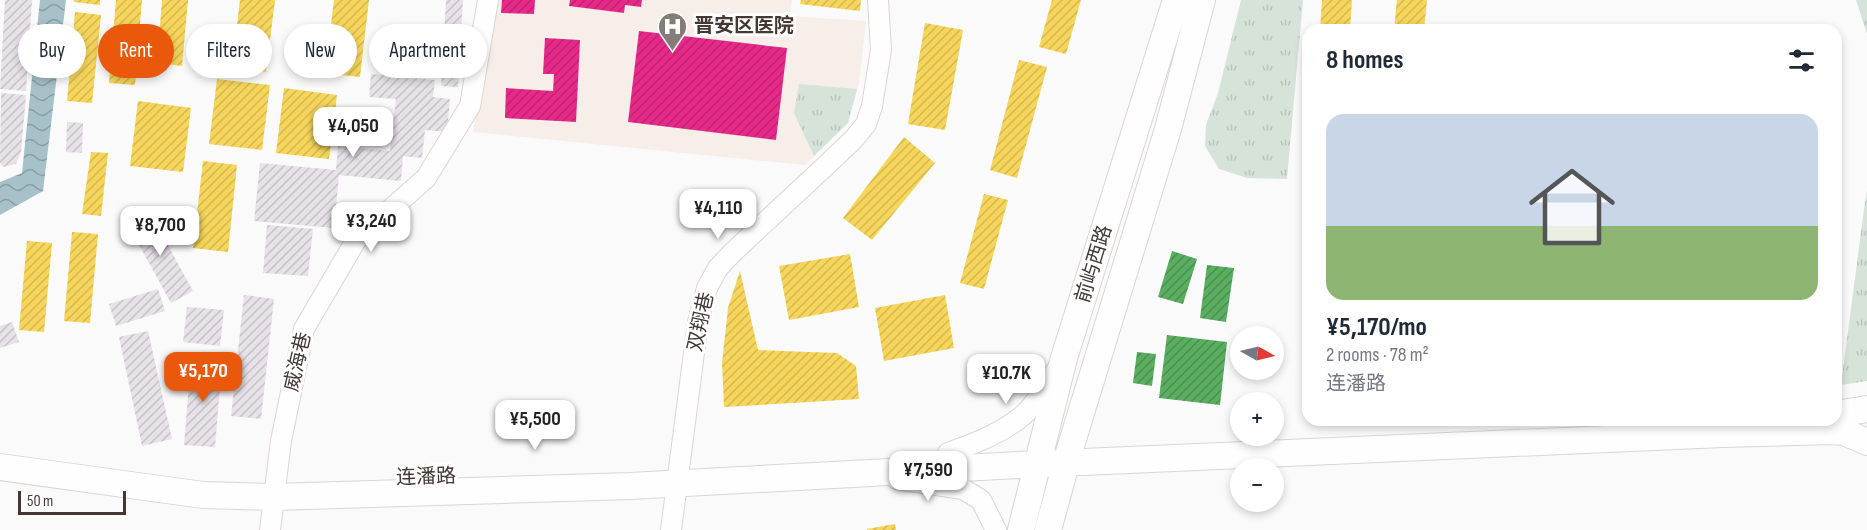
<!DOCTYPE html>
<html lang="en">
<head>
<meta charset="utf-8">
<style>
	body { margin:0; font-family:"Sofia Sans Condensed","Noto Sans SC",sans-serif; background:#f6f6f7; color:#1f2937; height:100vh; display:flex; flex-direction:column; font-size:22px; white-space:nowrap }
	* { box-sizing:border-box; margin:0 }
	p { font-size:20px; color:#747a83 }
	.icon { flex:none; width:33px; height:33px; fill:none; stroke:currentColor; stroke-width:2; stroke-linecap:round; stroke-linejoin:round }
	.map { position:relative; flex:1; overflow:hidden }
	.details { position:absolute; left:1302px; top:24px; width:540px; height:402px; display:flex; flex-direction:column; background:#fff; border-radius:18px; box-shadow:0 3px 9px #0003 }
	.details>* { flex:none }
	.banner { position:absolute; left:18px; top:24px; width:570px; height:54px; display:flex; gap:12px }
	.needle { width:39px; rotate:98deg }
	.fabs { position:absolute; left:1230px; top:326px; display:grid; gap:12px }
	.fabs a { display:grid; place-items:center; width:54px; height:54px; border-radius:50%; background:#fff; box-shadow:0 3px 9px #0003; font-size:30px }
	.scale { position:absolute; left:18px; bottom:15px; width:108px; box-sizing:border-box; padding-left:6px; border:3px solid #453833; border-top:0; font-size:16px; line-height:21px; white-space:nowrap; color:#453833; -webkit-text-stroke:4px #fff; paint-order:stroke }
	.price { position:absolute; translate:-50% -51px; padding:0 14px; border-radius:12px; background:#fff; color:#222; font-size:20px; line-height:39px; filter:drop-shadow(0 2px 3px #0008) }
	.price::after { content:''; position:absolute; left:50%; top:36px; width:18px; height:14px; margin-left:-9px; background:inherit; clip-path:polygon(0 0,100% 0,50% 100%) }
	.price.current { background:#ea580c; color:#fff }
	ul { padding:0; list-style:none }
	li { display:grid; align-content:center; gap:12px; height:318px; padding:0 24px }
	li span { display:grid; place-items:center; height:186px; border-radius:18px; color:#555 }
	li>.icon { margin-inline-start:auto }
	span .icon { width:108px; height:108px; fill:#fffc; stroke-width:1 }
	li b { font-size:26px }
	h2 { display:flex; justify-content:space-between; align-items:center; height:72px; padding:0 24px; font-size:26px }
	.pill { padding:0 21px; border-radius:27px; background:#fff; box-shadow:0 3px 9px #0003; font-size:21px; line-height:54px }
	.pill.current { background:#ea580c; color:#fff }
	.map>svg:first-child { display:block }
</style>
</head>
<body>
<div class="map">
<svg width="1867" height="530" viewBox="0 0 1867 530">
	<defs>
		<pattern id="grass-tufts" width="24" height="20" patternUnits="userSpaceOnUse" patternTransform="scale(1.5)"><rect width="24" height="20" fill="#d6e3d8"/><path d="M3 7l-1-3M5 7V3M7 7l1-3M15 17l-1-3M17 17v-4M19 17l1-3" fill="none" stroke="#b9c4ba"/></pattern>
		<pattern id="water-waves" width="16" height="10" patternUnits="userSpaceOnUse" patternTransform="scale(1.5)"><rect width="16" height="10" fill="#a6c1c8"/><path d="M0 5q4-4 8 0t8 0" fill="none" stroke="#899ea3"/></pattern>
		<pattern id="homes-hatch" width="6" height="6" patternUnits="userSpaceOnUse" patternTransform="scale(1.5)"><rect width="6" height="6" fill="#f6d55c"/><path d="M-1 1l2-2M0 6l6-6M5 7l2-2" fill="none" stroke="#d4b850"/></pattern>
		<pattern id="health-hatch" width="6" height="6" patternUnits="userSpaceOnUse" patternTransform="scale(1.5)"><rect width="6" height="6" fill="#e7298a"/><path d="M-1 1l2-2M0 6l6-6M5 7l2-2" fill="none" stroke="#bd2471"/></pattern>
		<pattern id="public-hatch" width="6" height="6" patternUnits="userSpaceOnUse" patternTransform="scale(1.5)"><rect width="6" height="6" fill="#5aae61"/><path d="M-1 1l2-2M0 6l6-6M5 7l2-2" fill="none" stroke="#4c8f51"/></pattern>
		<pattern id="building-hatch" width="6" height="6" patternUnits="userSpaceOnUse" patternTransform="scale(1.5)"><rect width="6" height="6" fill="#e6e2e7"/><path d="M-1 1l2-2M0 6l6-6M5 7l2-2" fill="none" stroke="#c7c3c7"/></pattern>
	</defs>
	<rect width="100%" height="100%" fill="#fafafa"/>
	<path fill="#f7ede9" d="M492 0H792L790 16 866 21 859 83 848 123 805 165 473 132Z"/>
	<path fill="url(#grass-tufts)" d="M1241 0H1303L1287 179 1247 178 1219 169 1205 146 1206 125 1218 93Z
		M1856 0H1867V34Z
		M799 84 857 89 848 123 814 156 794 113Z
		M1867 190V381L1841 385 1864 209Z"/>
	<path fill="url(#water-waves)" d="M40 0H66L43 191 0 215V182L22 173Z"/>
	<path fill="url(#homes-hatch)" d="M74 0H100V5L74 2Z
		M116 0H142L135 85 109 83Z
		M162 0H188L182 66 157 63Z
		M240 0H275L266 72 232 68Z
		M334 0H369L360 77 325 73Z
		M801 0H861L860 11 800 4Z
		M1052 0H1081L1066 54 1039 47Z
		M1322 0H1352L1350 30H1320Z
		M1397 0H1427L1424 30H1394Z
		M75 12 101 15 92 103 67 101Z
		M925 23 963 30 945 130 908 124Z
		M1019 60 1047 67 1017 178 990 170Z
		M217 79 270 85 262 150 209 144Z
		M284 88 337 95 329 159 276 153Z
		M138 101 191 108 183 172 130 166Z
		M904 137 935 163 872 240 843 218Z
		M91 152 108 153 101 216 82 214Z
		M203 161 237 165 228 252 193 248Z
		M984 194 1008 200 984 289 960 283Z
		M72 232 98 234 90 323 64 321Z
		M27 241 52 243 44 332 19 330Z
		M850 254 859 307 789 320 779 266Z
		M740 271 758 350 837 353 856 366 859 399 724 407 722 363 728 308Z
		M945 295 954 348 884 361 875 308Z
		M895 524 896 530H867V529Z"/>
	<path fill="url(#health-hatch)" d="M502 0H535L534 14 501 13Z
		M570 0H642L641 7 625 5 624 13 569 6Z
		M639 31 787 48 776 140 628 122Z
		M545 38 580 40 576 122 505 118 506 88 553 91 554 74H543Z"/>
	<path fill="url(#public-hatch)" d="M1172 251 1197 259 1183 304 1158 297Z
		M1207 265 1234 268 1226 322 1200 318Z
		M1167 335 1227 342 1220 405 1159 398Z
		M1137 352 1156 354 1152 386 1133 383Z"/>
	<path fill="url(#building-hatch)" d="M5 0H32L26 91 0 89Z
		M446 0H463L458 87 441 86Z
		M371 74 435 80 433 97 450 99 447 132 425 130 422 158 403 156 401 181 339 175 334 228 254 221 260 163 336 170 338 146 390 151 396 99 369 97Z
		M1 93 26 95 21 152 16 164 3 167 0 163Z
		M67 122 83 123 82 153 66 152Z
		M149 211 193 291 171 303 127 223Z
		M267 225 313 229 308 276 263 273Z
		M158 289 165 311 116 326 109 304Z
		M244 295 274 299 261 419 231 416Z
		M187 307 224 310 220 346 183 342Z
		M12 322 19 342 0 348V326Z
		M148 331 172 439 142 446 119 337Z
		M191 359 222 362 215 447 184 445Z"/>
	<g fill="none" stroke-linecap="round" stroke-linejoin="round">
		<defs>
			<path id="minor" d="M948 453C973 444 1000 434 1021 417 1036 405 1047 384 1058 368
				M897 479 963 489 981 500 996 530
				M270 530 281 441 304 329 356 240 426 178 470 106 488 0
				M671 530 698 322 707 288 718 268 733 252 818 173 854 139 866 124 872 106 881 50 878 0"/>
			<path id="major" d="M1836 414 1867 409
				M0 467 203 495 274 497 630 486 1037 464 1722 434 1832 431 1844 432 1867 442
				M1021 530 1064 358 1176 0
				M1048 530 1070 449 1168 129 1202 0"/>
		</defs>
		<use href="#minor" stroke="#dbd5d2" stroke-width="22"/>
		<use href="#major" stroke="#dbd5d2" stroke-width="28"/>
		<use href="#minor" stroke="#fefefe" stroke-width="20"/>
		<use href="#major" stroke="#fefefe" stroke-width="26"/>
	</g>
	<defs>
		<symbol id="hospital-pin" viewBox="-11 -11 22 30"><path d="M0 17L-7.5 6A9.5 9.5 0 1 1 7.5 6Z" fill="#847c79" stroke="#fff"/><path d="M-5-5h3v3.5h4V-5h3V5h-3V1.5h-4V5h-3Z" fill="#fff"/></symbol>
	</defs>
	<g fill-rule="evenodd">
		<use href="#hospital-pin" x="656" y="10" width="33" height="45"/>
	</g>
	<g text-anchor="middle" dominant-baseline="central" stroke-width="6" stroke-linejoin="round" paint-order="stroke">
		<g font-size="20" font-weight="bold" fill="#453833" stroke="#fff" text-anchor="start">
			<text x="694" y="26">晋安区医院</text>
		</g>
		<g font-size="20" fill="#453833" stroke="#fff">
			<text transform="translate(1094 264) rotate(-73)">前屿西路</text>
			<text transform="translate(701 322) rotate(-78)">双翔巷</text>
			<text transform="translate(298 362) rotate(-77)">威海巷</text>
			<text transform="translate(426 477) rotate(-2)">连潘路</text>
		</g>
	</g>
</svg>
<div class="fabs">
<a><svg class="needle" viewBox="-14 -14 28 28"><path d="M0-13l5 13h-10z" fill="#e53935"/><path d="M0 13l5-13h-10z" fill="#747a83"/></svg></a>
<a>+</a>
<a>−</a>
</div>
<div class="scale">50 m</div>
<b class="price" style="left:353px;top:158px">¥4,050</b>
<b class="price" style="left:718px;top:240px">¥4,110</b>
<b class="price" style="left:371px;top:253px">¥3,240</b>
<b class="price" style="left:160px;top:257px">¥8,700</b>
<b class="price current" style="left:203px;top:403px">¥5,170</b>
<b class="price" style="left:1006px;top:405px">¥10.7K</b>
<b class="price" style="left:535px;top:451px">¥5,500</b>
<b class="price" style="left:928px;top:502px">¥7,590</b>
<div class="banner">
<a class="pill">Buy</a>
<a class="pill current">Rent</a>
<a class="pill">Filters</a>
<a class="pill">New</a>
<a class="pill">Apartment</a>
</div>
<section class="details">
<h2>8 homes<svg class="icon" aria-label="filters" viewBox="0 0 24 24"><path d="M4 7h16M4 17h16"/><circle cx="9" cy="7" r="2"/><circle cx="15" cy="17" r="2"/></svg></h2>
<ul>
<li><span style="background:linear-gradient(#c9d6e8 60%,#8fb573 0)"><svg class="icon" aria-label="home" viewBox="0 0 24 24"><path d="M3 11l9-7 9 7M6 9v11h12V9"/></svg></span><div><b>¥5,170/mo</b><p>2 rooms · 78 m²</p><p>连潘路</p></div></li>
</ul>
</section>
</div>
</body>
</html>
